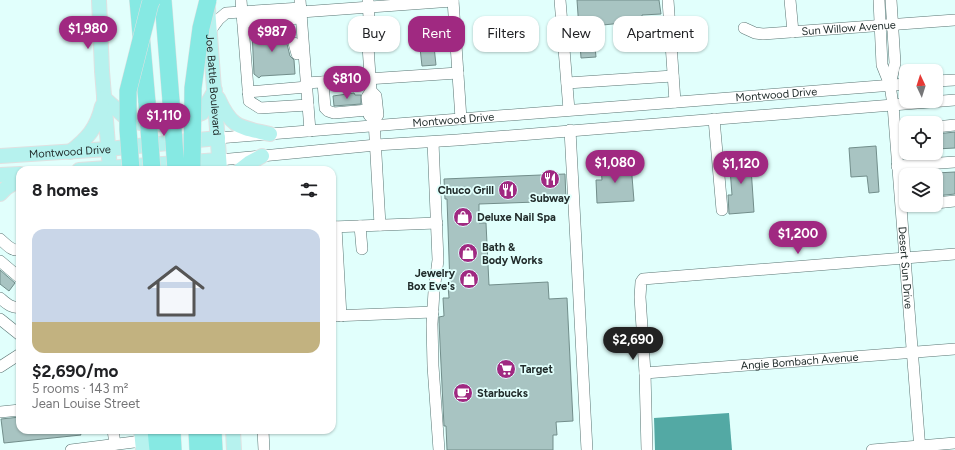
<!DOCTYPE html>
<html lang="en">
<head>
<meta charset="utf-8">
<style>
	body { margin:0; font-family:Figtree,sans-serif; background:#f2f2f2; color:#202124; height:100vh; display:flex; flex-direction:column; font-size:15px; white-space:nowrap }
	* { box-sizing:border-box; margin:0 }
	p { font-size:13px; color:#757577 }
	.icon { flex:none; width:22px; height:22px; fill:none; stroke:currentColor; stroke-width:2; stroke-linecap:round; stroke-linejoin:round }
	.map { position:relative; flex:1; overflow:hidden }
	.panel { position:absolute; left:16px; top:166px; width:320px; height:268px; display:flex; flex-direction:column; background:#fff; border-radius:12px; box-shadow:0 1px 3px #0004 }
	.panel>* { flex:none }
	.banner { position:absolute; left:348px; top:16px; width:380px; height:36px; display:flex; gap:8px }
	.needle { width:26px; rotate:356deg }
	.tools { position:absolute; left:899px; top:64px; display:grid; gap:8px }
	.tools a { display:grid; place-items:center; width:44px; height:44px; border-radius:8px; background:#fff; box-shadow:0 1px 3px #0004; font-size:20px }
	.price { position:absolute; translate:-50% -34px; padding:0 9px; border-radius:14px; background:#a02981; color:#fff; font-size:13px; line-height:26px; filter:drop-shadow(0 1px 2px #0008) }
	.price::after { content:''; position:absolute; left:50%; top:24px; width:12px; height:9px; margin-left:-6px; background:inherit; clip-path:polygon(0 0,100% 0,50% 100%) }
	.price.active { background:#222; color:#fff }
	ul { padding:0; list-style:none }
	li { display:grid; align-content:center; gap:8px; height:212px; padding:0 16px }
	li+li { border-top:1px solid #e0e0e0 }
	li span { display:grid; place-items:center; height:124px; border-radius:12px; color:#555 }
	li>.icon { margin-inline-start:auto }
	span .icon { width:72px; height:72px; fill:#fffc; stroke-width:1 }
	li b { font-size:17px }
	h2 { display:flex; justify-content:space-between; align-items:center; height:48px; padding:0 16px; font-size:17px }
	.chip { padding:0 14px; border-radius:12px; background:#fff; box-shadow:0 1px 3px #0004; font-size:14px; line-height:36px }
	.chip.active { background:#a02981; color:#fff }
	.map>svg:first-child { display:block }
</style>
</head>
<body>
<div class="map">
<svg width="955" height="450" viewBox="0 0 955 450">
	<rect width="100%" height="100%" fill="#e1fffc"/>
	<path fill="#53a9a4" d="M729 413 732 450H655L654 418Z"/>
	<path fill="#a8c4c2" stroke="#728e8b" d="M577 0H659L661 14 642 15V21L593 26 596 57 581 58Z
		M292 29V35L295 36 289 38 287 44 290 56 294 60 295 74 261 76 259 78 254 74 252 31Z
		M433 37 436 65 422 66 419 39Z
		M354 93 355 95H361V104L334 106 333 96Z
		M955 132V148L936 149V134Z
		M876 146 879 192 869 193 867 176 851 177 849 148Z
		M750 153 754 212 729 214 728 195H732L729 155Z
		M631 164 634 201 597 203 596 180H602L601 166Z
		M955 172V194L936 196V173Z
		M565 174 566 201 479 204V223H486L489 285 548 282 549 299 567 298 573 421 556 422 557 435H553V450H447L446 426H444L443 406 439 322V317L444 316 443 298H449L448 286H450L447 199H445L444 179Z
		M0 270 15 283 9 291 0 284Z
		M20 417V430H79L81 435 4 443 1 419Z"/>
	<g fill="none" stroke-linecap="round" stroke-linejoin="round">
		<path stroke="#bbd5d2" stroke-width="11" stroke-dasharray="11 5.5" stroke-linecap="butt" d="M921 153 922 157"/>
		<defs>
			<g id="minor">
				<path d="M241 0 249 101 260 108 308 105"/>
				<path d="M300 0 310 131"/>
				<path d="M368 0 370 36 368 46 371 91 367 97 369 115 374 120 378 115 376 96 371 91"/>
				<path d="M453 0 461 119"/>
				<path d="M560 0 569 110"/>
				<path d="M668 0 675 102"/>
				<path d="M790 0 793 32"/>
				<path id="s1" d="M879 0 882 65 890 85 893 105 920 450"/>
				<path d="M301 12 453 1"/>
				<path d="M243 22 301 18"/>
				<path id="s2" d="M744 28 755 33 763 34 955 20"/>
				<path d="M210 31 219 19 226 13 301 8"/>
				<path d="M294 43 297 54"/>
				<path d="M936 81 955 80"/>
				<path d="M323 82 325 108 328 111 334 113 368 110"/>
				<path d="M306 83 458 73"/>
				<path d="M567 83 673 76"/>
				<path d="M890 85 895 63 891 0"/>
				<path d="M248 92 307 87"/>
				<path d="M714 119 722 210"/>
				<path d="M374 120 380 225"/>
				<path d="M936 127 955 125"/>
				<path d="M570 130 587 450"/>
				<path id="s3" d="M218 138 906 84"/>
				<path d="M433 142 438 260 434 291 432 324 433 366 439 450"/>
				<path d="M914 153 918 165"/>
				<path d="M219 160 376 145 457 140 955 100"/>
				<path d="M897 166 955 162"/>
				<path d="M936 203 955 201"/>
				<path d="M360 226 362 249"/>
				<path d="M332 227 437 223"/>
				<path d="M336 227 341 316"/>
				<path d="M0 239C6 244 12 252 20 250"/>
				<path d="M0 261 20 278"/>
				<path d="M0 298C6 303 12 309 20 307"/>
				<path d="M332 316 433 312"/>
				<path d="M0 319 20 335"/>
				<path d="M0 367 20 354"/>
				<path id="s4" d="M645 373 955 349"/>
				<path d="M0 412 20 410"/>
				<path d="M113 430 115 444"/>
				<path d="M263 430 264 450"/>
				<path d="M71 450 142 441"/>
				<path d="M647 450 645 373 640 297 641 282 643 279 955 254"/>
				<path d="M872 450 955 443"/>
			</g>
			<g id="major">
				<path d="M99 0 102 71 110 170"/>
				<path id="s5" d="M208 8 220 170"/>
				<path d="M104 98 124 116 140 123 150 125 172 123 183 120 202 113 215 90"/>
				<path d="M218 98C232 129 240 127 270 134"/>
				<path d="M70 152C87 139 97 128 102 106"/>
				<path id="s6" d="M0 156 108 149 218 138"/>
				<path d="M79 170 219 160"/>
				<path d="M240 170 249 163 262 156"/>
				<path d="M0 175 20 174"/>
				<path d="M0 194 6 188 20 179"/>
				<path d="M141 430 143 450"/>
				<path d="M233 430 234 450"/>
			</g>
			<path id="highway" d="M138 0 147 102
				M163 0 171 101
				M156 430 158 450
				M172 430 173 450
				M197 430 198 450
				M213 430 214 450"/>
		</defs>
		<use href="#minor" stroke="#5b7674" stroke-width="12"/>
		<use href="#major" stroke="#e0e1e1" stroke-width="16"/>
		<use href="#highway" stroke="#e0e1e1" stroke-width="18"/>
		<use href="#minor" stroke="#fff" stroke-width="11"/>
		<use href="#major" stroke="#b6f2ee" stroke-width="14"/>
		<use href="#highway" stroke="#86e9e3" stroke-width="17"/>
		<defs>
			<path id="highway-bridge" d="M171 101 176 170
				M147 102 152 170
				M131 170 128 129V91L150 4 152 0
				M192 170 193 88 201 28 208 0"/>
		</defs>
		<use href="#highway-bridge" stroke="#e0e1e1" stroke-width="18" stroke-linecap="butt"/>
		<use href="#highway-bridge" stroke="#86e9e3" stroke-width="17"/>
	</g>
	<defs>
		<symbol id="restaurant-disc" viewBox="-11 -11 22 22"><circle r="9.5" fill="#a02981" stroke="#e1fffc"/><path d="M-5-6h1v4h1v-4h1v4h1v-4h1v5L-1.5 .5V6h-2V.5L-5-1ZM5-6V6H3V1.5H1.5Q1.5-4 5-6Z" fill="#fff"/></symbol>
		<symbol id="shop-disc" viewBox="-11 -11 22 22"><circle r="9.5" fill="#a02981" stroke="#e1fffc"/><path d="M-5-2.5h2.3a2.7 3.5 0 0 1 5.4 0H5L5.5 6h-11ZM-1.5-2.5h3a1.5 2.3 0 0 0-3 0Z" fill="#fff"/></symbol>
		<symbol id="supermarket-disc" viewBox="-11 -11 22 22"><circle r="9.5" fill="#a02981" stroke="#e1fffc"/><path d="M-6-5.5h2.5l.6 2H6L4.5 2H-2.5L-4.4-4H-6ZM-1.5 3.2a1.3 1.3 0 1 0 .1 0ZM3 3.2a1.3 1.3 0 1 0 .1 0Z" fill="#fff"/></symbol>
		<symbol id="cafe-disc" viewBox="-11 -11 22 22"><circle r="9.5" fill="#a02981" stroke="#e1fffc"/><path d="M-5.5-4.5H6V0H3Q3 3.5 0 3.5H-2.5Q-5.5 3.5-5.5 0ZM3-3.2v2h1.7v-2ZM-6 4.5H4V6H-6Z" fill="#fff"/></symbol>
	</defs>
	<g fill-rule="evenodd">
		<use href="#restaurant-disc" x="539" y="168" width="22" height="22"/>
		<use href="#restaurant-disc" x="497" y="179" width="22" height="22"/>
		<use href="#shop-disc" x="452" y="206" width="22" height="22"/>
		<use href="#shop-disc" x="457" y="242" width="22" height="22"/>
		<use href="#shop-disc" x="458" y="268" width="22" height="22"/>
		<use href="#supermarket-disc" x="495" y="358" width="22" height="22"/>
		<use href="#cafe-disc" x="452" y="382" width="22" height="22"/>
	</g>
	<g text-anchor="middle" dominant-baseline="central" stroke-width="3.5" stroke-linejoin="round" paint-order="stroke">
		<g font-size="11" fill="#212c2b" stroke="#e1fffc">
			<text stroke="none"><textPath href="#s2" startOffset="106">Sun Willow Avenue</textPath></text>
			<text stroke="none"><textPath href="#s5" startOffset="77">Joe Battle Boulevard</textPath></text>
			<text stroke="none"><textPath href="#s3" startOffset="560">Montwood Drive</textPath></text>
			<text stroke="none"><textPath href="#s3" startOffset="236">Montwood Drive</textPath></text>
			<text stroke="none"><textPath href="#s6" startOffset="70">Montwood Drive</textPath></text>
			<text stroke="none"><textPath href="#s1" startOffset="270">Desert Sun Drive</textPath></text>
			<text stroke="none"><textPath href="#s4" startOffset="155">Angie Bombach Avenue</textPath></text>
		</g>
		<g font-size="11" font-weight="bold" fill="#212c2b" stroke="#e1fffc" text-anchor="start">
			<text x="494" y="190" text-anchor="end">Chuco Grill</text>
			<text x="550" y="198" text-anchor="middle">Subway</text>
			<text x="477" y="217">Deluxe Nail Spa</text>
			<text x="482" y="247">Bath &amp;<tspan x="482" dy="13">Body Works</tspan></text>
			<text x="455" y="273" text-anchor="end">Jewelry<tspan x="455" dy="13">Box Eve's</tspan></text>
			<text x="520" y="369">Target</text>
			<text x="477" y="393">Starbucks</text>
		</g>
	</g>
</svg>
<div class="tools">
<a><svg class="needle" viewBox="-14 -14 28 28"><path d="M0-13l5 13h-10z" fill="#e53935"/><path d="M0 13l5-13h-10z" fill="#757577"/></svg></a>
<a><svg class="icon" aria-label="locate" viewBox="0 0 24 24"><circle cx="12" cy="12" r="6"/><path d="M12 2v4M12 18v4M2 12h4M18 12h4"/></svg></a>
<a><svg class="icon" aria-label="layers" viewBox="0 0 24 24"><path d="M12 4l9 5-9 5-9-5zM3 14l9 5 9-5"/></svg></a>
</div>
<b class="price" style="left:88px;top:50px">$1,980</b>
<b class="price" style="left:272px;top:53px">$987</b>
<b class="price" style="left:347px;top:100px">$810</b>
<b class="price" style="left:164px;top:137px">$1,110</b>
<b class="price" style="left:615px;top:184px">$1,080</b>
<b class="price" style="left:741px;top:185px">$1,120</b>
<b class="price" style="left:798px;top:255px">$1,200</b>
<b class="price active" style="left:633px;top:361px">$2,690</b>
<div class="banner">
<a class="chip">Buy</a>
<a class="chip active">Rent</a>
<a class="chip">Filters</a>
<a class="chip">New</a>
<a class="chip">Apartment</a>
</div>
<section class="panel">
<h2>8 homes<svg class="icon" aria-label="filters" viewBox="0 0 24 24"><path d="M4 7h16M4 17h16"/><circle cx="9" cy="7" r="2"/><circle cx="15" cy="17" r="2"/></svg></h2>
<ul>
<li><span style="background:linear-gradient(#c9d6e8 75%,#c2b280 0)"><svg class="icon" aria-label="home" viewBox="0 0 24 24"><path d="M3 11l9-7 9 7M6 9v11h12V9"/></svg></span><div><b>$2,690/mo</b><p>5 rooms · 143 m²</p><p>Jean Louise Street</p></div></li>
</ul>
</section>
</div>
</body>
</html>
